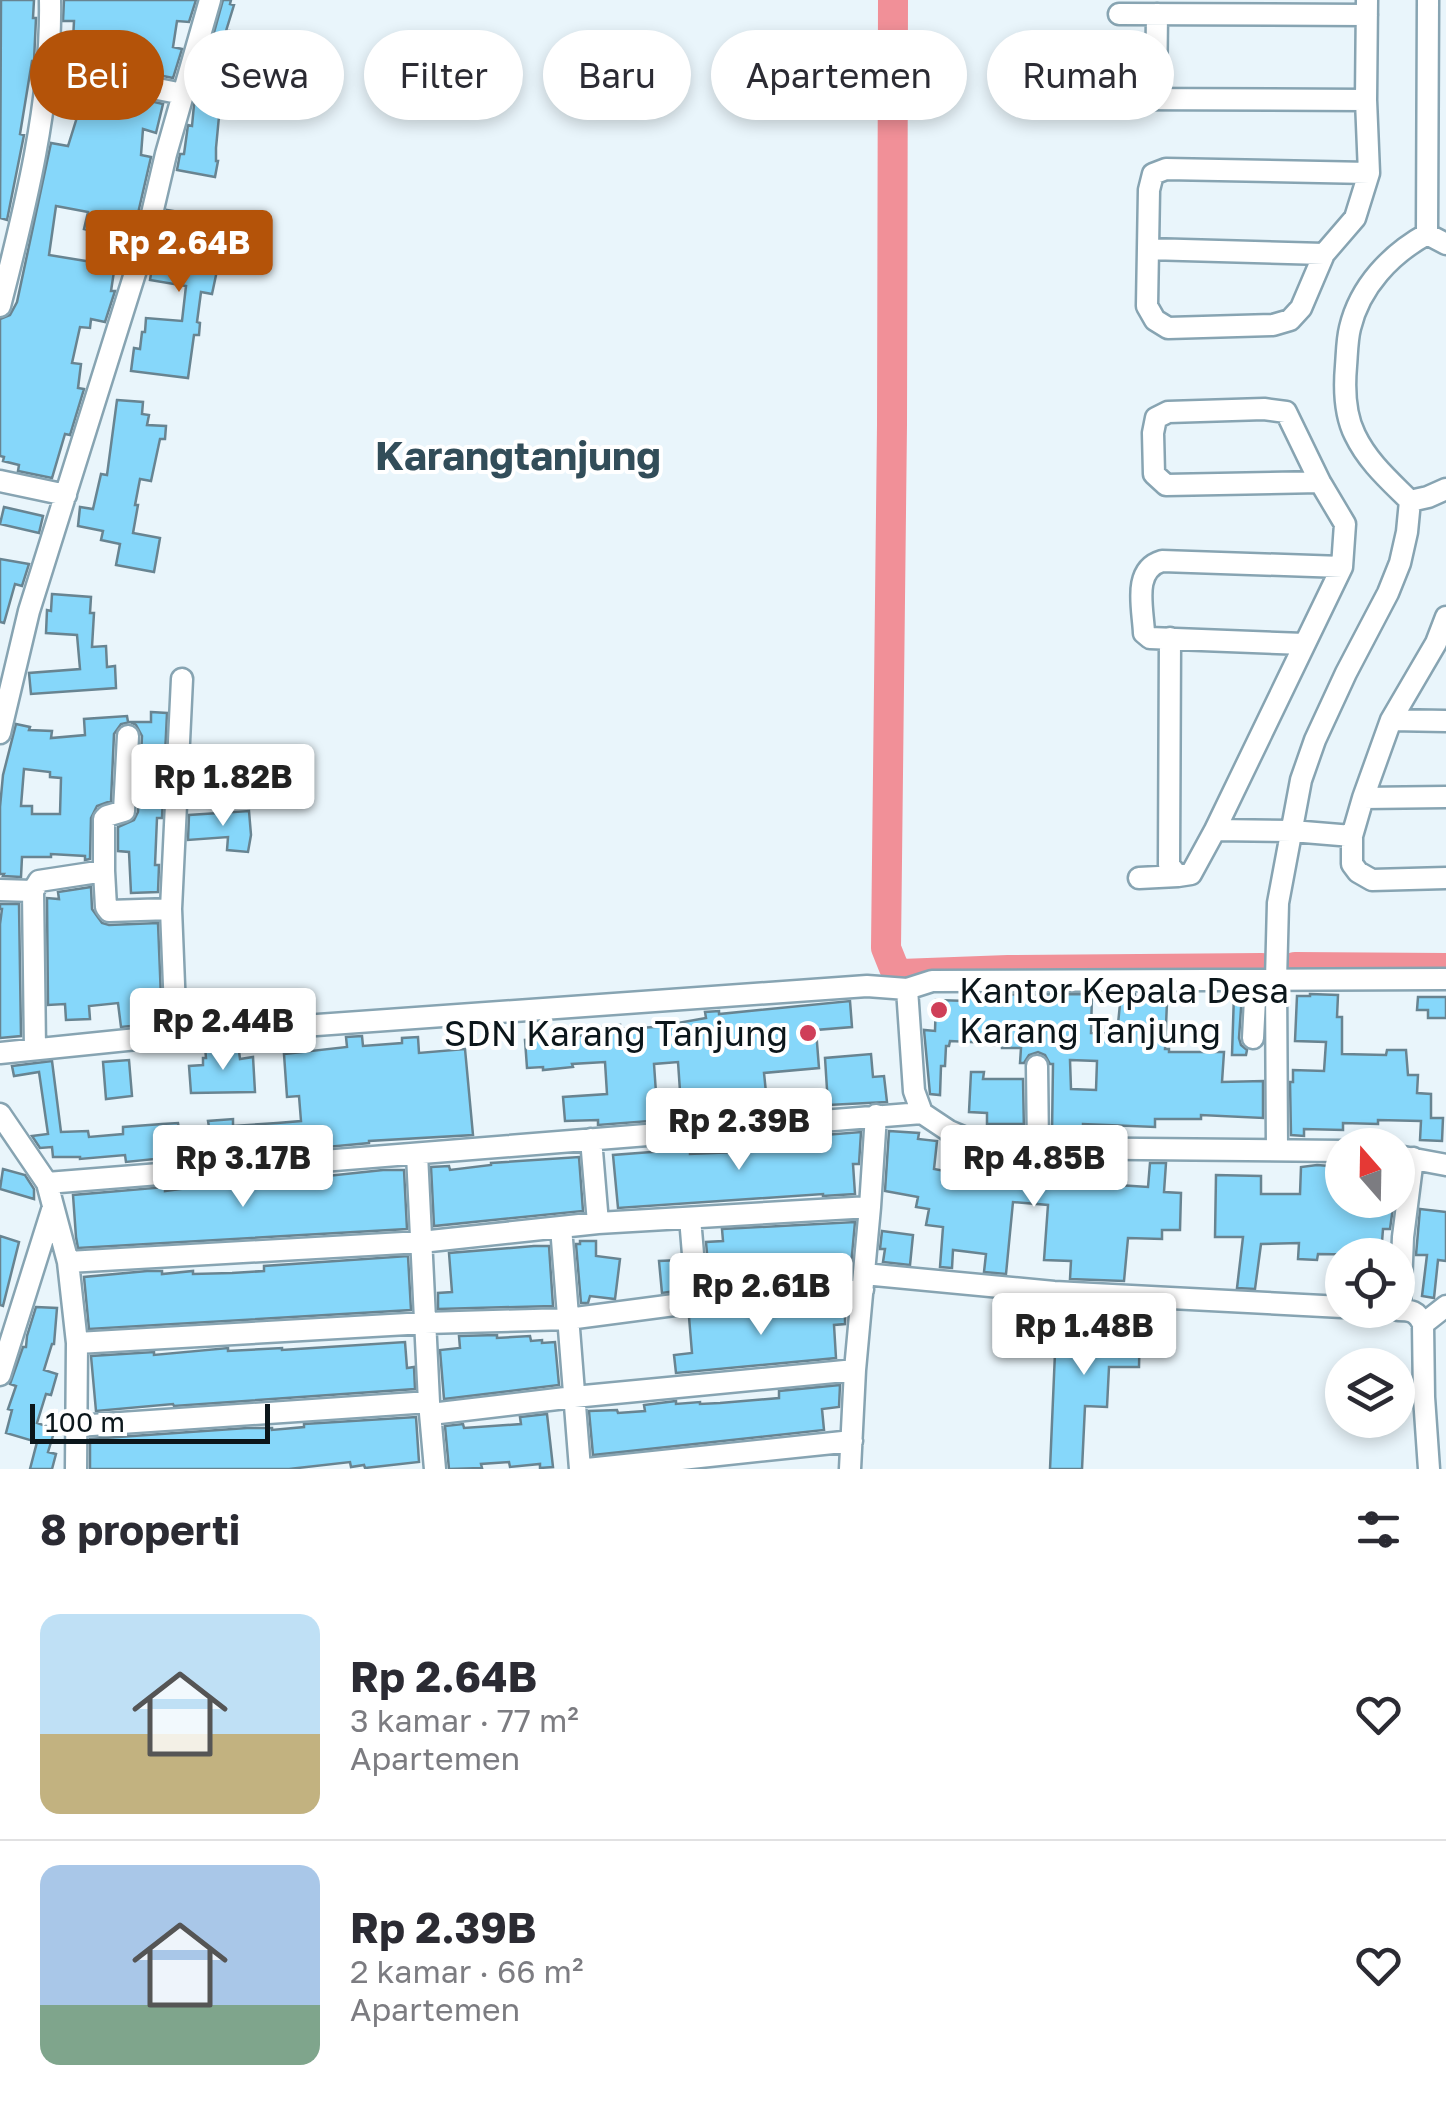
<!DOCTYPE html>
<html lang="id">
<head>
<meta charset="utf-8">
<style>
	body { margin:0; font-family:"Golos Text",sans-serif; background:#f7f7f7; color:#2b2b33; height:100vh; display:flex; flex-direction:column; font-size:38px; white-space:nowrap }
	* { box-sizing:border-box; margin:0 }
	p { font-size:32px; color:#7c7c81 }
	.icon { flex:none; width:55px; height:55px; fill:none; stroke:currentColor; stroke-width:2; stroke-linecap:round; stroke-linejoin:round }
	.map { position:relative; height:1469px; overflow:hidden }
	.side { display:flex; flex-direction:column; background:#fff; flex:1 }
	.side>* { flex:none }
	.top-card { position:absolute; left:30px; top:30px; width:1388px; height:90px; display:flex; gap:20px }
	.needle { width:65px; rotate:340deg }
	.tools { position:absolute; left:1325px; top:1128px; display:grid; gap:20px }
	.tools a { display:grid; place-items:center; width:90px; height:90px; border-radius:50%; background:#fff; box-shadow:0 5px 15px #0003; font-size:50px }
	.scale { position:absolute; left:30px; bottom:25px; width:240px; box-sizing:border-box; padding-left:10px; border:5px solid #0b161b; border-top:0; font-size:28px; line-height:35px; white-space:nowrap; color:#0b161b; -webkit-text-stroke:8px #fff; paint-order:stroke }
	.price { position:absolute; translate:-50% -85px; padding:0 22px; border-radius:10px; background:#fff; color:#222; font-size:32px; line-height:65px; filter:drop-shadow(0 2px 5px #0008) }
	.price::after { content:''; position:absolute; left:50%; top:60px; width:30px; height:22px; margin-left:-15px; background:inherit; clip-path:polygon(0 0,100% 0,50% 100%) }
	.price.active { background:#b45309; color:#fff }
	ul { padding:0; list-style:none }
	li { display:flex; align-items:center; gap:30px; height:250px; padding:0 40px }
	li+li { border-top:2px solid #e1e1e2 }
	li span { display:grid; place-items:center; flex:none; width:280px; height:200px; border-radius:20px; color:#555 }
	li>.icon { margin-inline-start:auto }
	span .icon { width:120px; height:120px; fill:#fffc; stroke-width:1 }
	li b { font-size:42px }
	h2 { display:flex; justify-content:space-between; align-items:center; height:120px; padding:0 40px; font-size:42px }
	.tag { padding:0 35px; border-radius:45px; background:#fff; box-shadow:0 5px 15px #0003; font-size:35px; line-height:90px }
	.tag.active { background:#b45309; color:#fff }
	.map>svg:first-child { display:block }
</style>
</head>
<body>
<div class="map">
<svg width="1446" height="1469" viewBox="0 0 1446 1469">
	<rect width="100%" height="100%" fill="#e9f5fb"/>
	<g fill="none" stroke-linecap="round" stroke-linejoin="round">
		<path stroke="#f19098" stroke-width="30" d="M893 0 892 425 886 948 894 968 901 974 1008 970 1262 968
			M1295 967 1446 968"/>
	</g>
	<path fill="#86d7fa" stroke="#688491" stroke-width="2.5" fill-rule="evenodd" d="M1 0H34L33 18H36L34 61H32L20 134 24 135 7 220 0 218Z
		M64 0H196L189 22 177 21 173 47 182 49 173 78 129 69 117 73 114 79V86L119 94 163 104 156 133 143 129 141 155 151 157 136 222 130 221 125 238 115 236 111 265H115L111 291H115L105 322 91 319 90 328 80 327 72 363 81 364 78 388 84 389 70 435 65 434 52 478 18 471 19 465 3 461 4 457 0 456V319L10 315 17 302 51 143 68 146 78 114 68 113 72 94 58 92 62 58 72 59 74 21H63ZM56 206 88 212 84 229 97 232 92 262 49 255Z
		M223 0H231L230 4 234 5 226 31H229L224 62H230L229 83 225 106H220L216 148V161H218L215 177 177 170 180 154H184L188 125 192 126 194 105Z
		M167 210 210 217 207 246 222 247 212 294 201 292 197 322 200 323 199 335H194L188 378 131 371 134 348 140 349 142 332H145L146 318 182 321 186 286 150 280 152 268H155L159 252H161L168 226 163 225Z
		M117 400 143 402 142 414 149 415 147 425 166 426 165 439H160L151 481 140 479 135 505H138L133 533 160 538 154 572 116 565 120 544 101 540 103 531 78 526 80 507 93 509 101 474 107 475Z
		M4 507 43 516 39 533 0 524Z
		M0 559 29 564 22 586 15 584 4 623 0 622Z
		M52 594 91 597 90 613H94L92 647 106 646 107 667 115 666 116 688 31 694 29 673 80 669 77 635 46 633 47 610 51 611Z
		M151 712 167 713 162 818H157L155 865H159L158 892 131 893 129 852 118 851V827L134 820 138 812 142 736 136 725 130 722 121 724 114 734 111 801 97 806 91 818 90 859 85 860V856L51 854V857H22L21 877 3 876 4 874H0V807L3 775 16 724 30 727 29 730 52 731 51 738 85 735 84 719 127 716 128 722H151ZM24 769 50 772V777L61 778 60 814H32V806H21Z
		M249 811 251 835 248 852 227 850 228 837 188 840 189 815Z
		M91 887 92 909 102 923 109 925 158 923 162 1023 121 1027 118 1003 89 1006 90 1019 66 1020 65 1004 48 1005 47 898 59 899 58 892Z
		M0 904H19L21 1036 0 1038V924L2 909H0Z
		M1092 994 1091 1033 1117 1034 1121 994H1135V998H1153V1001L1167 1002 1165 1049H1169V1052H1224L1222 1082 1263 1081V1118L1201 1115V1119H1155V1127L1083 1124V1135L1052 1134 1053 1064H1050L1045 1055 1038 1052 1029 1055 1024 1063H1020L1021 1048H1002V1045H991V1043L950 1041 949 1046H946L945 1066H941L940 1095 930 1094 924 1030 935 1031 936 1000 968 1001V995ZM1070 1060 1097 1061 1096 1090 1071 1089Z
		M1234 994H1242L1239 1038 1241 1045 1247 1050 1246 1055H1232Z
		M1310 994 1338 995 1337 1017H1342V1054L1386 1055 1387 1050H1406L1408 1075H1418L1417 1093 1431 1094V1118H1443L1442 1141 1420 1140 1421 1121 1378 1120V1124L1343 1123V1130L1304 1129V1136L1291 1135 1290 1082H1293V1070L1324 1071 1326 1042 1295 1041 1297 996H1310Z
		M1418 997H1446V1018H1428V1010H1417Z
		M850 1001 852 1027 816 1030 819 1068 764 1073 768 1112 598 1125V1120L565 1121 563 1097 607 1094 605 1062 572 1064 573 1067 543 1070V1067L527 1068 525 1040 603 1034 602 1027 620 1025V1029L672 1026V1024L706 1018 705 1012 719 1011V1014ZM678 1062 680 1091 656 1093 654 1064Z
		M362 1036 363 1046 402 1043V1038L418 1037 419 1053 465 1049 473 1135 369 1141V1143L327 1147V1144L255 1152V1148L225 1150 195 1148 164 1150 165 1158 126 1162 125 1155 80 1159V1157H53L52 1147 40 1148 32 1136 48 1134 39 1072 14 1076 12 1066 52 1061 61 1132 88 1131 89 1137 123 1134V1127L162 1124 178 1123 179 1129 209 1127 208 1121 233 1119V1126L277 1123 301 1121 299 1096 287 1097 284 1054 347 1047 346 1037Z
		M218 1046 219 1052 239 1051 240 1059 253 1057 255 1092 191 1093 189 1066 203 1065V1058H206L205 1047Z
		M871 1054 873 1077 884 1076 887 1102 828 1105 825 1058Z
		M129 1060 132 1096 106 1099 103 1062Z
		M971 1072H984L983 1079H1023L1024 1133 1023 1124H987V1113L969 1112Z
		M889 1131 919 1133 918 1139 937 1141 934 1169 945 1171V1174L971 1178 1002 1180 1004 1160 1017 1161 1016 1176 1105 1181 1106 1162 1121 1163 1118 1185 1148 1187 1150 1163H1166L1164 1192 1181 1193 1180 1230H1162V1239L1128 1238 1124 1281 1070 1279 1071 1261 1044 1260 1048 1205 1013 1202 1006 1274 984 1272 986 1254 953 1250 952 1268 940 1267 943 1227 926 1225 929 1209 916 1207 918 1197 885 1191Z
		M861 1132 859 1164H853L855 1194 823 1196V1194L618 1208 613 1155 690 1149V1154L736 1152V1150L755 1149 754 1143 813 1140 812 1136Z
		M579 1157 583 1211 434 1226 431 1167 449 1166 450 1170 491 1165V1163Z
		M1317 1165 1342 1167V1200H1394L1390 1229H1383L1381 1255 1318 1254 1317 1260 1298 1259 1299 1243 1261 1244 1255 1289 1237 1288 1243 1237H1215L1216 1175 1261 1176V1194H1300L1301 1167Z
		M3 1169 25 1175 34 1189V1199L0 1189Z
		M383 1170H404L407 1229 78 1248 76 1237 73 1195 165 1187V1191L239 1181 299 1179Z
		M1420 1209 1446 1212V1261L1438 1260 1434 1298 1422 1296 1427 1255H1416Z
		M855 1222 850 1277 710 1287 706 1242 723 1241 722 1229Z
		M882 1231 913 1235 910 1265 883 1262 885 1249H880Z
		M0 1236 19 1242 3 1306 0 1305Z
		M580 1241H596V1256L620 1259 615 1299 590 1296 588 1303H581L576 1244H580Z
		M534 1246H549L553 1306 438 1309V1293L452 1292 449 1253Z
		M408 1256 411 1310 89 1329 84 1277 147 1271H162V1274L193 1271V1274L232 1273 264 1271V1266Z
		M680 1260 682 1290 662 1293 659 1261Z
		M845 1305V1324L834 1325 836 1358 676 1373 674 1355 692 1353 689 1317Z
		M1057 1306 1090 1308 1089 1330 1126 1331V1322H1140L1139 1367H1109L1107 1407 1085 1406 1082 1469H1050Z
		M36 1307 57 1308 54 1344H52L44 1370 57 1374 51 1395 46 1394 37 1423 55 1429 48 1452 56 1454 52 1469H30L37 1442 6 1433 12 1410 8 1409 16 1386 10 1384 23 1347H26L27 1336Z
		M497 1335V1338L530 1336 531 1341 542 1340V1343L555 1342 559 1385 444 1399 440 1350 460 1348 459 1336Z
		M405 1342 407 1368 414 1367 415 1389 174 1406 173 1404 96 1411 91 1356 154 1352V1355L228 1348V1351L282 1348V1350L297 1349Z
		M840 1385 839 1407 822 1409 824 1430 593 1455 589 1411 617 1410 618 1413 645 1411 644 1405 676 1401V1404L700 1402V1404L720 1403 779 1398V1391Z
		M547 1414 553 1467 540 1468V1464L510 1467 509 1462 481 1464 482 1468 449 1469 445 1426 463 1424 464 1428 521 1424 520 1417Z
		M416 1417 419 1462 365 1468 364 1465 351 1467 350 1462 289 1469H90V1439L247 1428H272V1430L304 1427V1424Z"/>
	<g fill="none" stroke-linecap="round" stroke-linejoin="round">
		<defs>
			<path id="minor" d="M1367 0 1366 100 1369 173 1355 218 1324 254 1301 308 1290 320 1273 325 1168 328 1155 320 1147 306 1149 190 1153 174 1166 169 1369 173
				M1119 14 1367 15
				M127 83 183 94
				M1118 99 1366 100
				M1156 99 1157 14
				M1427 234 1428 0
				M1427 234 1446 244
				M1148 249 1324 254
				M0 306C25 209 52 100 50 0
				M0 481 66 495
				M1320 482 1166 485 1154 474 1153 433 1156 418 1168 412 1264 409 1286 412 1320 482 1345 524 1342 567 1215 830 1292 831 1352 836
				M1410 501 1428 497 1446 489
				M1170 638 1169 865 1178 876 1191 874 1215 830
				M1304 644 1150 638 1144 633C1143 608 1132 570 1162 561L1342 567
				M1391 720 1446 721
				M0 733 29 611 147 235 166 154 210 0
				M1446 797 1363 798 1352 836V864L1358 872 1372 880 1446 878
				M1363 798 1391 720 1436 643 1446 617
				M104 871V819L107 816 124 811 128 736
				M1139 878 1178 876
				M0 890 33 891 39 881 104 871 106 907 109 911 171 909
				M33 891 35 1049
				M907 989 932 981 1446 979
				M176 1035 171 909 182 679
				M1253 1038 1256 980
				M0 1053 176 1035 867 986 907 989 914 1091 922 1113 949 1131 982 1145 1038 1148 1342 1151
				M1037 1066 1038 1148
				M0 1114 47 1183 68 1262 77 1343 76 1469
				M591 1139 598 1223
				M1277 1149 1276 980 1278 903 1301 780 1315 740 1346 673 1388 593 1400 563 1407 532 1410 501C1389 480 1368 462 1355 435 1345 415 1344 389 1346 366 1347 354 1347 340 1350 328 1360 286 1391 254 1427 234
				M417 1154 429 1402 435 1469
				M1398 1156 1446 1165
				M47 1183 922 1113
				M690 1218 697 1302
				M561 1227 580 1469
				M68 1262 421 1242 598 1223 870 1207
				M864 1274 1054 1292 1342 1307
				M1398 1310C1411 1310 1417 1311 1423 1324L1424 1397 1429 1469
				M1400 1310 1403 1237 1413 1158
				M1423 1324 1446 1306
				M77 1343 425 1323 568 1319 697 1302 863 1290
				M0 1375 52 1210
				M431 1414 574 1397 855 1370
				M77 1426 429 1402
				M587 1469 852 1441
				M850 1469 855 1370 870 1207 876 1115"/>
		</defs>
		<use href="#minor" stroke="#87a4b2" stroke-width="25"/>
		<use href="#minor" stroke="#fff" stroke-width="20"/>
	</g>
	<g fill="#cf3f58" stroke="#fff" stroke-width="4">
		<circle cx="939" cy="1010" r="10"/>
		<circle cx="808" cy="1033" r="10"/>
	</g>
	<g text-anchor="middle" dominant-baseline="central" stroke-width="8" stroke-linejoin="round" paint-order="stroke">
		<g font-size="35" fill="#0b161b" stroke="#fff" text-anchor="start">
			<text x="959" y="990">Kantor Kepala Desa<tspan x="959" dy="40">Karang Tanjung</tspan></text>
			<text x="788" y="1033" text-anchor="end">SDN Karang Tanjung</text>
		</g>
		<g font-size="40" font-weight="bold" fill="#324d59" stroke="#fff">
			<text x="518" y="455">Karangtanjung</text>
		</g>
	</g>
</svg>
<div class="tools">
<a><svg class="needle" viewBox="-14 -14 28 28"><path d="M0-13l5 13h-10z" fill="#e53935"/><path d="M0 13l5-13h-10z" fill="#7c7c81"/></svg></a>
<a><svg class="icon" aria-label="locate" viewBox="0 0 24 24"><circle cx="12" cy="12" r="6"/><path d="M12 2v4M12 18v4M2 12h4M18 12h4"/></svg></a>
<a><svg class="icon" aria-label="layers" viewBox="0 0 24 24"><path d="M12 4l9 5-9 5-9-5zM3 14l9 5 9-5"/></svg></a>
</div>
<div class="scale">100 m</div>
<b class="price active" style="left:179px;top:295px">Rp 2.64B</b>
<b class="price" style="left:223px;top:829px">Rp 1.82B</b>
<b class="price" style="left:223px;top:1073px">Rp 2.44B</b>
<b class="price" style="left:739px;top:1173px">Rp 2.39B</b>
<b class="price" style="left:243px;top:1210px">Rp 3.17B</b>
<b class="price" style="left:1034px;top:1210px">Rp 4.85B</b>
<b class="price" style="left:761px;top:1338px">Rp 2.61B</b>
<b class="price" style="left:1084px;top:1378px">Rp 1.48B</b>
<div class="top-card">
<a class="tag active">Beli</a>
<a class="tag">Sewa</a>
<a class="tag">Filter</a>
<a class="tag">Baru</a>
<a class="tag">Apartemen</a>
<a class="tag">Rumah</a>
</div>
</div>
<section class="side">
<h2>8 properti<svg class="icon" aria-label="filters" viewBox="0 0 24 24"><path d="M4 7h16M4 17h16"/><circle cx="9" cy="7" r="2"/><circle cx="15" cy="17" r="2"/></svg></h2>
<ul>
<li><span style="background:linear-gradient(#bfe0f5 60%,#c2b280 0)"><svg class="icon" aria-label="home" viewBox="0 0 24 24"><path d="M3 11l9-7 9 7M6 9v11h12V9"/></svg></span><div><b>Rp 2.64B</b><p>3 kamar · 77 m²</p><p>Apartemen</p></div><svg class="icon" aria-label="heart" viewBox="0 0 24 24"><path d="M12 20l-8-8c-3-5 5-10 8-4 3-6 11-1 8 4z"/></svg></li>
<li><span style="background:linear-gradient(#a9c7e8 70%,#7fa58c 0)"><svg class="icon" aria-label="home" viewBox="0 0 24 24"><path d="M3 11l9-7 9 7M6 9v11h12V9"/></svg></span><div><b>Rp 2.39B</b><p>2 kamar · 66 m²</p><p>Apartemen</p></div><svg class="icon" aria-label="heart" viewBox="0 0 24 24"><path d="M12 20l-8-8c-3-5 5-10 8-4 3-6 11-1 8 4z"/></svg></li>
</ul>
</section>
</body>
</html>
